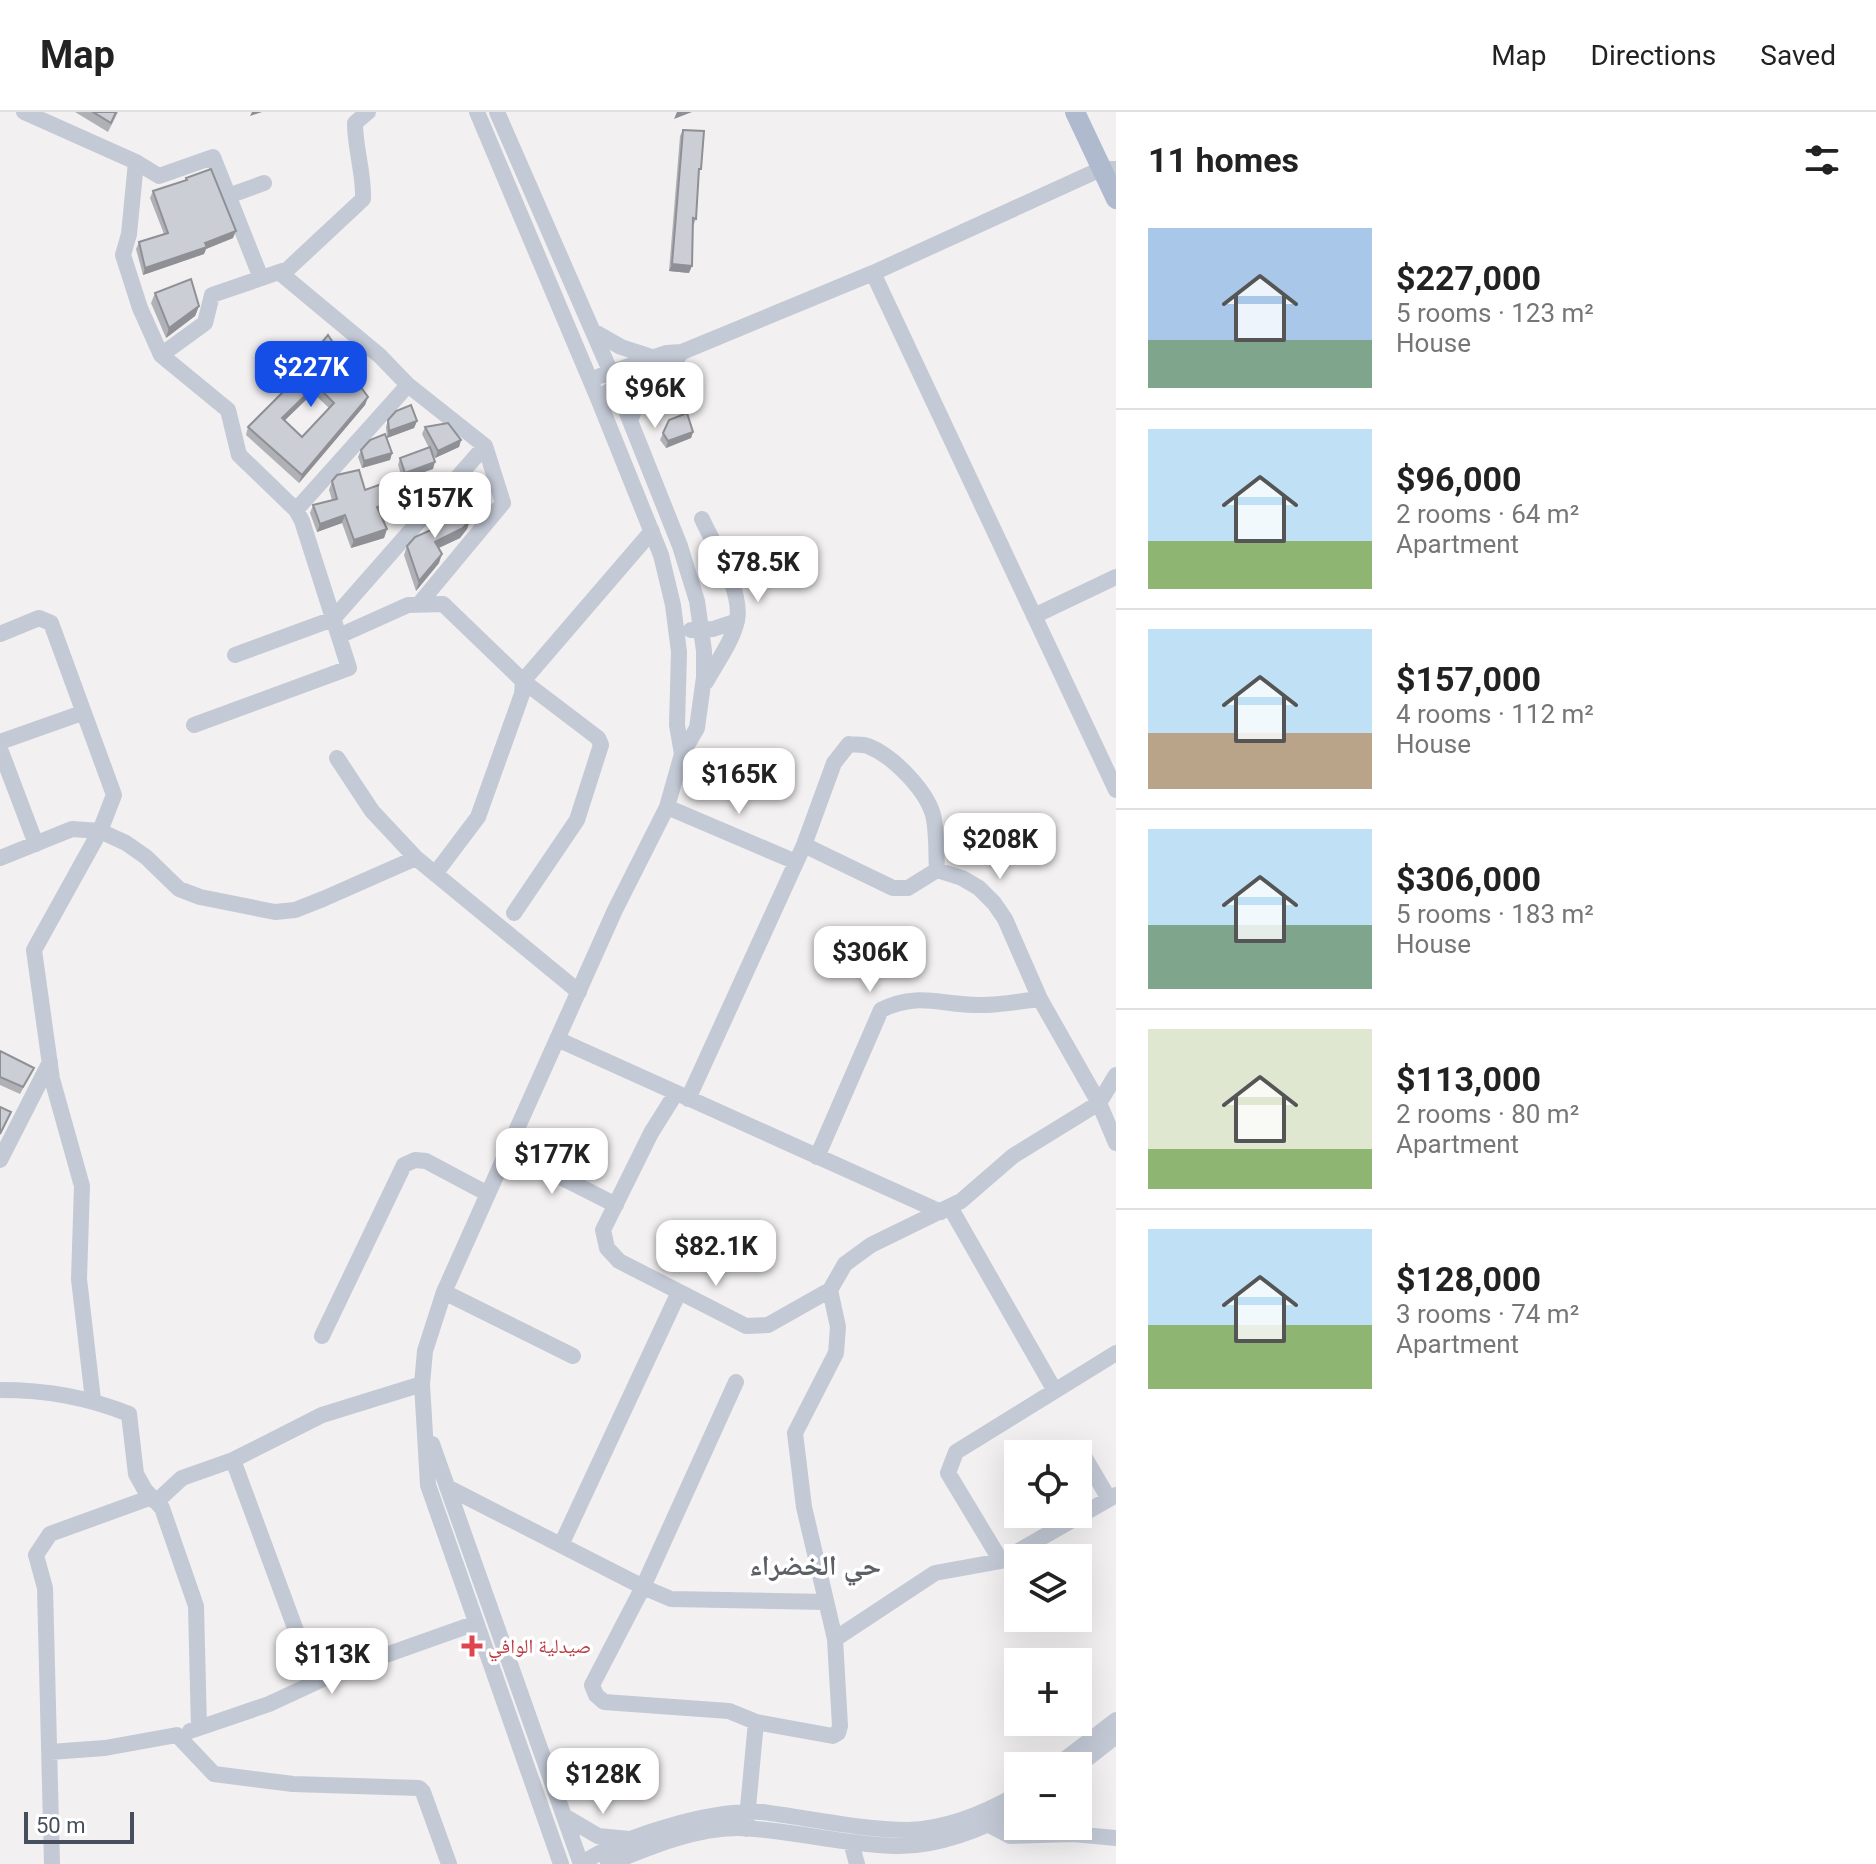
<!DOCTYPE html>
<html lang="en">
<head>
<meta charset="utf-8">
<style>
	body { margin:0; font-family:Roboto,"Noto Naskh Arabic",sans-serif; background:#f6f6f6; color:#222; height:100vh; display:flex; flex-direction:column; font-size:30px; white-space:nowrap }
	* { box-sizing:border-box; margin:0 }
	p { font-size:26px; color:#767676 }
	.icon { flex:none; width:44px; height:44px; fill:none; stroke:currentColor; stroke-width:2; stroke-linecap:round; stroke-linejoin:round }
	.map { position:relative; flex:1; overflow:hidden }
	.drawer { display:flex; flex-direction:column; background:#fff; width:760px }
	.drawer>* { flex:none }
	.fabs { position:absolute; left:1004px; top:1328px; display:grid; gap:16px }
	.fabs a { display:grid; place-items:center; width:88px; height:88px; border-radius:0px; background:#fff; box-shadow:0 8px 32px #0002; font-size:40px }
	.scale { position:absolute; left:24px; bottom:20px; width:110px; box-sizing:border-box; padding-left:8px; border:4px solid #474f5e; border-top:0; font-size:22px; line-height:28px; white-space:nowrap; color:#474f5e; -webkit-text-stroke:6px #fff; paint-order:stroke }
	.price { position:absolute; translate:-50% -68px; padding:0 18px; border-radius:16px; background:#fff; color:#222; font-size:26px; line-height:52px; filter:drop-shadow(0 2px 4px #0008) }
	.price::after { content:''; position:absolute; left:50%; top:48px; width:24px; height:18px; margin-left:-12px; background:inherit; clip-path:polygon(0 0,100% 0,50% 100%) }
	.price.on { background:#154ee7; color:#fff }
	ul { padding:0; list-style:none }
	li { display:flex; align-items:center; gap:24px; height:200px; padding:0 32px }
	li+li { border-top:2px solid #e0e0e0 }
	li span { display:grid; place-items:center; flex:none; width:224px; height:160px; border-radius:0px; color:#555 }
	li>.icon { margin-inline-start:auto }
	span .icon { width:96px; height:96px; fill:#fffc; stroke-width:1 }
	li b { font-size:34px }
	h2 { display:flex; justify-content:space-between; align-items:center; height:96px; padding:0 32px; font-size:34px }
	header { display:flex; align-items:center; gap:48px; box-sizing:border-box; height:112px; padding:0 40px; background:#fff; border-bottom:2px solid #e0e0e0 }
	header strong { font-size:38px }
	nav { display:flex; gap:44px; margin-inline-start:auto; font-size:28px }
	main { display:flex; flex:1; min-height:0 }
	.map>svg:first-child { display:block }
</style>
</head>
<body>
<header>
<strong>Map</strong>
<nav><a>Map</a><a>Directions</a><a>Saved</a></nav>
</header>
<main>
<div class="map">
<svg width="1116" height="1752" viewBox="0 0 1116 1752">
	<rect width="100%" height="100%" fill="#f2f0f0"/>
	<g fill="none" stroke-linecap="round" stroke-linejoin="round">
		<path stroke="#c3c9d5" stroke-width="16" d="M24 0 136 50 129 122 123 143 140 196 161 243 205 211 212 183 288 157 363 87C364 61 355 37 355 11L368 0
			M477 0 597 284 661 443 673 493 679 540 677 613 682 642
			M497 0 611 261 680 434 697 489 704 539V565L697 616 682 642 667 695 615 798 444 1180 425 1239 422 1272 428 1373 561 1752
			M136 50 159 64 213 45 261 166
			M228 84 264 71
			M279 160 380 244 408 273
			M873 161 1116 678
			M593 219 621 235 652 245
			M161 243 228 298 239 343 296 398 302 409 349 556 194 613
			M600 264 666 241 682 240 873 161 1101 57H1116
			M607 280 671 253 682 240
			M630 309 640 283 655 261
			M296 398 408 273 485 334 503 391 419 492
			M702 407C714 433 743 480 737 508 733 529 716 551 706 570
			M1034 504 1116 465
			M691 518 713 517 737 509
			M0 522 39 506 51 511 114 683 100 719 34 838 52 967 82 1074 79 1167 93 1288
			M339 524 408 493 443 492 523 569 522 582 478 705 435 762
			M235 543 333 507 485 334
			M0 630 82 601
			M0 637 36 732
			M337 646 372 699 416 746 579 880
			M667 695 796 750
			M804 733 893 776H908L937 758 962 766 979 776 994 791 1005 807 1040 887 1099 991 1116 963
			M0 746 72 717 100 719 126 731 146 745 179 777 200 785 275 800 295 798 323 787 416 746
			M514 801 577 708 601 633 598 626 523 569 652 419
			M557 927 941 1100
			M676 981 651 1021 603 1118 607 1136 619 1149 746 1214 768 1213 830 1178
			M688 987 804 733 834 651 849 632C854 633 862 632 868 634 893 644 929 680 934 707 937 724 936 741 937 758
			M507 1038 616 1093
			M817 1045 881 898C919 879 943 894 982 893 1001 893 1021 889 1040 887
			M0 1048 50 950
			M950 1095 1055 1279
			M444 1180 573 1244
			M322 1224 404 1053 415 1048 426 1049 488 1082
			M736 1270 643 1475 592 1573 596 1583 604 1590 729 1599 756 1610
			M0 1278C47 1278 86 1285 129 1302L136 1362 145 1378 162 1396 196 1494 199 1616
			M432 1332 581 1752
			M1085 1346 1109 1387
			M233 1348 315 1570
			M447 1375 643 1475 671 1487 826 1490
			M156 1390 182 1366 233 1348 322 1303 422 1272
			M561 1433 679 1180
			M1001 1449 948 1361 956 1340 1116 1241
			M835 1527 935 1461 1001 1449 1116 1383
			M190 1619 269 1592 338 1560 476 1511
			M50 1640 105 1636 177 1623 214 1662 293 1672 419 1676 423 1680 449 1752
			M1056 1654 1116 1608
			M1078 1654 1116 1624
			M564 1704 598 1724 629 1727
			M989 1713 1010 1724 1073 1722
			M1071 1714 1073 1722 1116 1726
			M746 1717 756 1610 833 1624 838 1621 840 1614 835 1527 804 1395 795 1321 836 1241 838 1215 830 1178 845 1152 871 1133 961 1089 1013 1044 1099 991 1116 1031
			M851 1730 857 1752
			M52 1752 45 1476 36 1443 50 1422 152 1385
			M581 1752C624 1723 710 1698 762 1700 809 1706 861 1718 908 1718 948 1717 985 1701 1018 1682
			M608 1752C648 1736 694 1716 737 1716 790 1717 843 1733 896 1734 937 1735 983 1717 1018 1697"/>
		<path stroke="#afbacf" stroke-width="20" d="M1075 0 1116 87"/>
	</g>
	<path fill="#afb1b7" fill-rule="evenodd" d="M75 0H118L108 20Z
		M683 18 699 64 696 107 693 114 689 161 669 159 680 24Z
		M186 66 233 126 206 137 204 142 143 163 136 137 139 130 164 122 150 86 153 79 185 68Z
		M155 181 199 194 195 204 166 226 151 191Z
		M343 250 368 285 365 293 299 371 246 323 248 315 298 266 300 257ZM313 281 329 296 302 325 284 309Z
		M388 308 417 309 414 316 387 326 386 315Z
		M425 315 461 328 459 335 435 346 431 339 433 357 404 367 407 391 380 401 387 417 384 426 351 436 342 411 317 420 310 401 313 393 332 388 329 378 332 369 365 378 402 365 398 353 400 346 429 336 422 322Z
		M693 320 691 326 666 336 660 328 663 321Z
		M361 338 392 341 390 348 362 356 358 345Z
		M435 406 470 408 467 417 460 426 439 436V451L416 479 404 443 407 434 433 417 432 415Z
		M0 939 34 956 20 982 0 973Z"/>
	<path fill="#8f9095" d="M252 0H262L250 4Z
		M677 0H692L674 7Z
		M236 119 233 126 206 137 204 142 143 163 145 156Z
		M672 152 692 154 689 161 669 159Z
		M199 194 195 204 166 226 169 216Z
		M316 273 313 281 279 314 282 306Z
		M368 285 365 293 299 371 302 363Z
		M417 309 414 316 387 326 389 319Z
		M693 320 691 326 666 336 668 329Z
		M461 328 459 335 435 346 438 339Z
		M392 341 390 348 362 356 364 349Z
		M435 350 433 357 403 367 405 361Z
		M410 383 407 391 374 403 377 395Z
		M345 403 342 411 317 420 320 412Z
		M470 408 467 417 460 426 432 439 435 430Z
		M387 417 384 426 351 436 354 428Z
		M442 442 439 451 416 479 419 469Z"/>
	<path fill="#ccced5" stroke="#8f9095" stroke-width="2" fill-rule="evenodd" d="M93 0H116L111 11Z
		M683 18 704 19 701 57H699L696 107 693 106 692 154 672 152Z
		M211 57 236 119 205 131 207 135 145 156 139 130 168 121 153 79 187 68 186 66Z
		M191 167 199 194 169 216 155 181Z
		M328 223 344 247 342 249 368 285 302 363 248 315 303 260 300 257ZM316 273 334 291 302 325 282 306Z
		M411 293 417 309 389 319 388 308 396 299Z
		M687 301 693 320 668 329 663 321 669 308Z
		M448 311 461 328 438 339 425 315Z
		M385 322 392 341 364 349 361 338 370 328Z
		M430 335 435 350 405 361 400 346Z
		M359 358 365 378 404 364 410 383 377 395 387 417 354 428 345 403 320 412 313 393 337 387 332 369 337 363Z
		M464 394 470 408 463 416 435 430 442 442 419 469 407 434 415 425 438 415 435 406Z
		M0 939 34 956 23 975 0 965Z
		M0 995 11 1000 0 1022Z"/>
	<path fill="#e0444e" stroke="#fff" stroke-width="3" d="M468 1522h8v8h8v8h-8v8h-8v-8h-8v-8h8z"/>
	<g text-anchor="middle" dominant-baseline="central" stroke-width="7" stroke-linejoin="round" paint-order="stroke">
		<g font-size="20" fill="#be3a42" stroke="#fff" text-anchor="start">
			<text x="488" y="1534">صيدلية الوافي</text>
		</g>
		<g font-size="28" font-weight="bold" fill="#5c5f65" stroke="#fff">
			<text x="815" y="1453">حي الخضراء</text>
		</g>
	</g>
</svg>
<div class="fabs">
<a><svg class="icon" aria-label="locate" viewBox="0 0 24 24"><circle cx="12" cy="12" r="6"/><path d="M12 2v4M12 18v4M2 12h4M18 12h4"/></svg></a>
<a><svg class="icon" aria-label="layers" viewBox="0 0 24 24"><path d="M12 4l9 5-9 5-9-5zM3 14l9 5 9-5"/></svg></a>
<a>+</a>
<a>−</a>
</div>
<div class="scale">50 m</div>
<b class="price on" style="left:311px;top:297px">$227K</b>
<b class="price" style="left:655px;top:318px">$96K</b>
<b class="price" style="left:435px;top:428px">$157K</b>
<b class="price" style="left:758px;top:492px">$78.5K</b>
<b class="price" style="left:739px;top:704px">$165K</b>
<b class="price" style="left:1000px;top:769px">$208K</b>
<b class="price" style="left:870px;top:882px">$306K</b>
<b class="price" style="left:552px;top:1084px">$177K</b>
<b class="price" style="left:716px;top:1176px">$82.1K</b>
<b class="price" style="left:332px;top:1584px">$113K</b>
<b class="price" style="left:603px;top:1704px">$128K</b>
</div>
<section class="drawer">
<h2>11 homes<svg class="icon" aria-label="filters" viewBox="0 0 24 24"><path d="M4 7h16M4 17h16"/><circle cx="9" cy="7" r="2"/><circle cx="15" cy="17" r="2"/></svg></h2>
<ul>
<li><span style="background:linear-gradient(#a9c7e8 70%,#7fa58c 0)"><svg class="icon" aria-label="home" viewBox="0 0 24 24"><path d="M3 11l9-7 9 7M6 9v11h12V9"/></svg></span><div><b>$227,000</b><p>5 rooms · 123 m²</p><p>House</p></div></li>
<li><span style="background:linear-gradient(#bfe0f5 70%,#8fb573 0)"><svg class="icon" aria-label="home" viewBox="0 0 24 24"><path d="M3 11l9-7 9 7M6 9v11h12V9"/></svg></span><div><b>$96,000</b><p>2 rooms · 64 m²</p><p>Apartment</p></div></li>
<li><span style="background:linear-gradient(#bfe0f5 65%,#b9a48a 0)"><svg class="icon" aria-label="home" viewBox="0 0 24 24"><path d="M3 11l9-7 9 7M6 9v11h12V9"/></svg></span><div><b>$157,000</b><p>4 rooms · 112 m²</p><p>House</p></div></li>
<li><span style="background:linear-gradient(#bfe0f5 60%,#7fa58c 0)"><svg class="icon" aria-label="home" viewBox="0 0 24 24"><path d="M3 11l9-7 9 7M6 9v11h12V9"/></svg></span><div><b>$306,000</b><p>5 rooms · 183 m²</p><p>House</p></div></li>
<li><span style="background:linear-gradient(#dfe7d0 75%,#8fb573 0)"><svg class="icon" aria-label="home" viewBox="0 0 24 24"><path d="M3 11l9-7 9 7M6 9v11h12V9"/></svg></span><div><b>$113,000</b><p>2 rooms · 80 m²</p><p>Apartment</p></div></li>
<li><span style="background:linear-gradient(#bfe0f5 60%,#8fb573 0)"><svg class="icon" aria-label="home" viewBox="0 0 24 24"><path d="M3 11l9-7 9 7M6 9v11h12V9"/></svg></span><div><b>$128,000</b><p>3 rooms · 74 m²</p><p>Apartment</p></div></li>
</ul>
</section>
</main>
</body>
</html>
